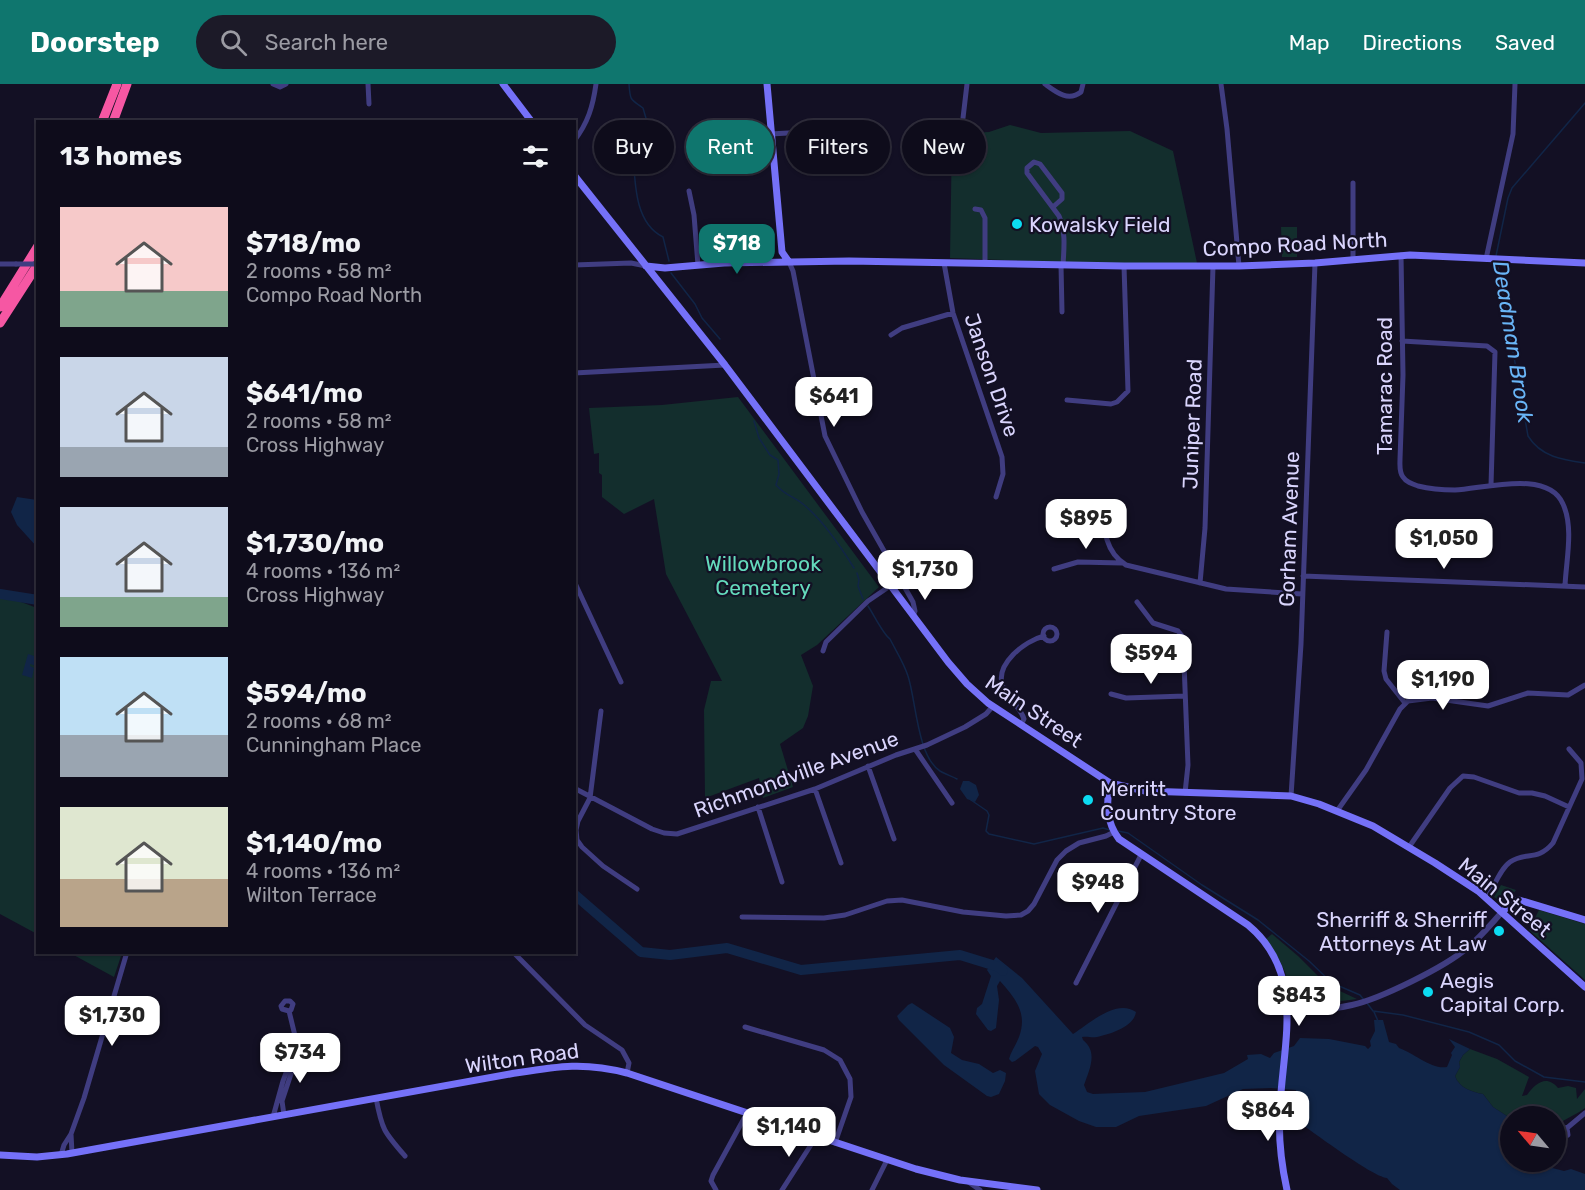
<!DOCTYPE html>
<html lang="en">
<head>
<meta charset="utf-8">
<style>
	body { margin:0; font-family:Rubik,sans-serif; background:#1c1a28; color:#f1f3f6; height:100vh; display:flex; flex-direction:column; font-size:22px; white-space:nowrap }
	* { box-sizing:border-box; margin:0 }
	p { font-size:20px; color:#9b9ba3 }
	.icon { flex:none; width:33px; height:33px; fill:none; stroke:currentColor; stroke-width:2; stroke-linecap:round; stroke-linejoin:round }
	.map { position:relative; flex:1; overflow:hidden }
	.drawer { position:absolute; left:36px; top:36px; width:540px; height:834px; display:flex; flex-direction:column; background:#0e0c1b; border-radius:0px; box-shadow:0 2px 4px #0004,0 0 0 2px #2e2c3a }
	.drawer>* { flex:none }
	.guide { position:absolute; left:594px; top:36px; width:570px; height:54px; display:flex; gap:12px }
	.needle { width:39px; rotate:299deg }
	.tools { position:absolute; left:1500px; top:1022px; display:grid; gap:12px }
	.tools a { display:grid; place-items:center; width:66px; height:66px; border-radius:50%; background:#0e0c1b; box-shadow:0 2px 4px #0004,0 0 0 2px #2e2c3a; font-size:30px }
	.price { position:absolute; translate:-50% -51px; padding:0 14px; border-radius:12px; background:#fff; color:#222; font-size:20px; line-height:39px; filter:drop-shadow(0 2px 3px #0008) }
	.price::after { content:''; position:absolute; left:50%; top:36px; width:18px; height:14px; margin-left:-9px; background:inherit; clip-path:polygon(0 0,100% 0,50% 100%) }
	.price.on { background:#0f766e; color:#fff }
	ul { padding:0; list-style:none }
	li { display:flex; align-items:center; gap:18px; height:150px; padding:0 24px }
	li span { display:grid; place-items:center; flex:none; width:168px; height:120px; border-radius:0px; color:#555 }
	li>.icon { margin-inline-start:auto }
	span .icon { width:72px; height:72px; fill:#fffc; stroke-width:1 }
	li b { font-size:26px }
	h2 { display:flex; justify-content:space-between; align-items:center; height:72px; padding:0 24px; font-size:26px }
	.tag { padding:0 21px; border-radius:27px; background:#0e0c1b; box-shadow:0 2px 4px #0004,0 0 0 2px #2e2c3a; font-size:21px; line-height:54px }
	.tag.on { background:#0f766e; color:#fff }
	header { display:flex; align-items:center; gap:36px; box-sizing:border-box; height:84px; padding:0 30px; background:#0f766e; color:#fff }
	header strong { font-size:28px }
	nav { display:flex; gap:33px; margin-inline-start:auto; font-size:21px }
	.search { width:420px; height:54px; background:#1c1a28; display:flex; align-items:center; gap:15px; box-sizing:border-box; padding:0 21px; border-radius:33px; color:#9b9ba3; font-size:22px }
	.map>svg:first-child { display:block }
</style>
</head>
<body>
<header>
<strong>Doorstep</strong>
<div class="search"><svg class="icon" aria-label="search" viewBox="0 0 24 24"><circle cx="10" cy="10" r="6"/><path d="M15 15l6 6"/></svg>Search here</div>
<nav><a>Map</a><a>Directions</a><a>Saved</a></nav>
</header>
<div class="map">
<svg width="1585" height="1106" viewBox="0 0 1585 1106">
	<rect width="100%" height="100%" fill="#131024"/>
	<path fill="#132e2d" d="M1010 41 1041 49 1130 47 1173 67 1197 179 1116 180 950 174 952 50 989 48Z
		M1281 143H1297V173H1282Z
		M738 313 879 503 817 561 801 571 813 602 808 632 803 644 780 660 793 703 763 714 759 694 705 714 704 626 711 597H722L666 490 654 415 624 430 602 413V391L599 389V369L594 370 589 324 662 321Z
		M0 510 37 524V850L0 830Z
		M1501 801 1516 806 1510 815 1503 819 1494 813Z
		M1539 826 1585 840V896L1529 846Z
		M1272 850 1298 872 1327 901 1357 915 1311 921 1296 919C1288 911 1289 898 1285 888 1280 876 1273 865 1266 855Z
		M70 869H122L114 893Z
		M1470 965 1497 975 1529 993 1522 1012 1527 1011C1535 999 1547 990 1558 1004L1568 1002 1576 1004 1577 1015 1585 1005V1024C1575 1032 1565 1034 1556 1042V1032L1522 1030 1510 1032V1034L1493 1023 1483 1010C1472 1008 1459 1004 1455 992L1460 983 1459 978 1463 971Z"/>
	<path fill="#112547" d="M17 413 37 416V463L17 441 11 428Z
		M28 570 37 573V582L30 580V582L34 584 32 594 22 591Z
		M963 697H969L976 701 979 711 975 718 967 715 960 705Z
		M996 873 1022 894 1073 950C1089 940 1116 914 1136 928 1134 943 1110 950 1097 953 1091 954 1088 952 1082 953L1083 956C1098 968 1090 984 1084 1001L1087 1008 1093 1010 1145 1008 1224 989 1248 975 1247 971 1261 970 1270 974 1274 969 1294 962 1300 954 1329 955 1365 962 1368 965 1371 962 1370 957 1375 947 1374 936H1383L1389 958 1396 960 1399 964C1414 969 1432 986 1447 983L1452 971 1451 969 1455 963 1449 955 1470 965 1463 971 1459 978 1460 983 1455 992C1459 1004 1472 1008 1483 1010L1493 1023 1510 1034V1077H1525L1564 1087 1571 1085 1585 1090V1106H1400L1392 1100 1387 1094C1371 1092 1312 1047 1294 1035L1296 1006 1271 1004 1243 1005 1206 1022 1139 1032 1116 1043H1096L1079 1037 1050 1021 1039 1010 1035 987 1042 970 1038 963 1035 962 1015 977 1012 978 1009 975C1011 967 1016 961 1019 953 1028 929 1015 914 1000 897L997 902 999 916 996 944 991 947 988 946 976 930 977 924 982 920 991 892 987 886Z
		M912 919 950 944 954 953 951 969 962 976 979 980 993 989 1000 986 1006 989 1005 997 999 1010 991 1013 987 1012 944 981 899 936 897 932 908 921Z"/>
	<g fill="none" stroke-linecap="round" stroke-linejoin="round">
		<path stroke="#112547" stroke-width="1.5" d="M629 0C630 16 630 15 643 24L650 48C645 58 634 59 633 68 635 97 634 139 663 153L669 177
			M1496 172 1508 114 1512 104 1585 19
			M1497 177 1528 352C1541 373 1563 376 1585 379
			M671 189 695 220 702 234 720 255
			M754 337 759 354 770 371 778 376 779 390 776 401C786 412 793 412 803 420 823 436 841 463 854 484
			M857 489 859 496 858 502 863 515
			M868 522C874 531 883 550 890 555 896 567 904 579 908 592 916 616 917 672 940 687 945 690 951 692 957 695
			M971 716 987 727 989 731 986 747 989 750 1034 760 1103 744 1110 746
			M1118 747 1128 749 1202 801 1258 836 1309 877 1332 899 1360 911 1364 916
			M1367 919 1373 927 1403 931 1469 948 1499 961 1515 977 1544 993 1585 998
			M1374 928 1378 937"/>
		<path stroke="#112547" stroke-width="10" d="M0 510 38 516
			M574 810 641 868 670 871 727 864 801 886 960 871 999 883 1003 887"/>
		<path stroke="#403d81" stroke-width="5" d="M273 0 280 3 286 0
			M368 0 369 20
			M1045 0C1056 8 1068 18 1081 8L1083 0
			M1221 0 1227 45 1239 182
			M963 34 967 0
			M771 50C806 47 839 50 874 49
			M574 57C588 39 593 22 596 0
			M689 107 694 131 698 181
			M1053 123 1062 115V109L1040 80 1034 78 1027 84V89L1059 132C1066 148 1064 164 1063 181
			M975 125 981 126 985 134V180
			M1401 171 1403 291 1400 375C1400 381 1399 388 1403 393 1406 398 1412 400 1418 402 1430 405 1443 406 1455 406 1483 405 1548 385 1563 420 1574 444 1566 477 1565 502
			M1353 175V99
			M1486 175 1513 50 1515 0
			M789 178 793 187 825 352 862 428 913 518 915 527 913 532
			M944 179 953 229 1002 373 1003 390 996 413
			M0 180H16
			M574 181 631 179 646 182
			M1061 181 1062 228
			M891 251 902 244 953 229
			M1402 257 1487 262 1495 268 1491 401
			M574 289 725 281
			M1067 316 1111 320 1117 318 1128 307 1124 182
			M1103 423C1104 446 1105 468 1126 481L1226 505 1302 510
			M1054 485 1078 478 1122 479
			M1303 492 1585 503
			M574 497 621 598
			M1200 499 1205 444 1213 182
			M1137 518 1153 539 1178 547 1183 553 1188 681 1185 709
			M1043 550a7 7 0 1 1 14 0a7 7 0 1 1-14 0Z
			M1387 548 1384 587 1386 595 1405 619
			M823 567 826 558 868 517 890 502
			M1111 610 1126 614 1185 612
			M601 627 590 714 578 737 576 746 577 756 582 763 603 782 637 805
			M37 629H38
			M1021 641 1024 635C1020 622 1008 615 1003 603 994 580 1025 557 1044 552
			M915 665 952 719
			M868 682 894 755
			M574 704 652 745 664 749 677 750 815 705 896 671 927 661 965 643 986 630 993 622
			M815 705 841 779
			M1291 712 1301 560 1315 179
			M758 723 782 798
			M1337 727 1366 686 1400 625 1408 617 1432 614 1488 622 1528 609 1568 611 1585 601
			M1409 763 1450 704 1463 692 1474 693 1519 709H1532L1545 712 1569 723
			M1487 814C1494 803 1500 785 1510 778 1526 767 1537 778 1553 759L1582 695 1581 679 1569 665
			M742 833 824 834 845 831 887 817 902 816 963 828 1006 832 1021 831 1028 827 1034 820 1057 776 1066 767 1079 759 1106 752 1114 748
			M513 868 585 941 622 966 629 979 627 989
			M1076 899 1141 771
			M745 943 824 966 840 976 850 995 851 1013 835 1059
			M376 1014C382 1046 384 1048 405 1072
			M284 1031 282 1017 296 975 297 963
			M273 1033 283 997 297 960 289 927 291 926 293 920 290 917H285L281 922 282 925 289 927
			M1567 1044 1568 1051 1564 1053 1559 1052 1557 1047 1560 1043 1567 1044 1585 1029
			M71 1050 72 1069
			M61 1071 64 1061 71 1050 84 1014 127 868
			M967 1097 980 1106
			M716 1106 711 1097 713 1091 747 1029
			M782 1106 816 1053
			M872 1106 887 1076"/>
		<path stroke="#403d81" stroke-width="6" d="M1288 924C1308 926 1331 926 1352 921 1380 915 1445 883 1467 864 1480 854 1491 840 1502 828"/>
		<path stroke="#7571f8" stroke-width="7" d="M503 0 532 38
			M767 0 782 168 789 178
			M574 91 725 281 948 578 967 600 988 619 1110 699 1145 707 1291 712 1319 720 1373 742 1435 779 1478 807 1585 903
			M646 182 665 184 724 179 849 177 1124 182H1239L1315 179 1410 171 1585 179
			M1110 699C1106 719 1106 738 1119 755L1248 841C1306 889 1283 959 1280 1023 1278 1051 1281 1079 1287 1106
			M1502 828 1512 819 1519 816 1585 836
			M0 1071 37 1073 67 1070 510 990C554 983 582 977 627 989L916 1085 960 1096 1037 1106"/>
		<path stroke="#f657a3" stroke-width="9" d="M102 38 117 0
			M113 38 127 0
			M0 223 38 162
			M0 239 38 180"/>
		<path stroke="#403d81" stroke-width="5" d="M16 180H38"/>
	</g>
	<g fill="#0cdbf2" stroke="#131024" stroke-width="2">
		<circle cx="1017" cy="140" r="6"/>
		<circle cx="1088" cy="716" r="6"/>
		<circle cx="1499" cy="847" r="6"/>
		<circle cx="1428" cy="908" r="6"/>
	</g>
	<g text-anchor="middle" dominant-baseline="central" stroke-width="4.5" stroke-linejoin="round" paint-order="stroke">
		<g font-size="21" fill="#dad5fd" stroke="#131024" text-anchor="start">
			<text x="1029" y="140">Kowalsky Field</text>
			<text x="1100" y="704">Merritt<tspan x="1100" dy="24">Country Store</tspan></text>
			<text x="1487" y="835" text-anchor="end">Sherriff &amp; Sherriff<tspan x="1487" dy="24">Attorneys At Law</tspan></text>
			<text x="1440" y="896">Aegis<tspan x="1440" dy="24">Capital Corp.</tspan></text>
		</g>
		<g font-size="21" fill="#dad5fd" stroke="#131024">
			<text transform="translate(1295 160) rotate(-3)">Compo Road North</text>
			<text transform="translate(992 291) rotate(71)">Janson Drive</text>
			<text transform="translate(1384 302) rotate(-90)">Tamarac Road</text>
			<text transform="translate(1192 340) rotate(-88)">Juniper Road</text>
			<text transform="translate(1289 445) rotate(-88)">Gorham Avenue</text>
			<text transform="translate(1034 627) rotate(34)">Main Street</text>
			<text transform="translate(796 690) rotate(-20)">Richmondville Avenue</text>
			<text transform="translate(1505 813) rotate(39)">Main Street</text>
			<text transform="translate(522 974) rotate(-8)">Wilton Road</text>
		</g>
		<g font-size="21" fill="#64dabc" stroke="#131024">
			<text x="763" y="479">Willowbrook<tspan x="763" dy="24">Cemetery</tspan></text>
		</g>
		<g font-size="22" font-style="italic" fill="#69b5f7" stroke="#131024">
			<text transform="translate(1513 258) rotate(81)">Deadman Brook</text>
		</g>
	</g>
</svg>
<div class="tools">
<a><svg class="needle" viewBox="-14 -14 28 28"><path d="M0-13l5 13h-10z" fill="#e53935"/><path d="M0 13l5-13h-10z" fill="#9b9ba3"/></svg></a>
</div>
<b class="price on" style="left:737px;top:191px">$718</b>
<b class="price" style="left:834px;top:344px">$641</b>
<b class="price" style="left:1086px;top:466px">$895</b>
<b class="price" style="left:1444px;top:486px">$1,050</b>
<b class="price" style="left:925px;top:517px">$1,730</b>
<b class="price" style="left:1151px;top:601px">$594</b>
<b class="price" style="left:1443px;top:627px">$1,190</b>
<b class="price" style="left:1098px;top:830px">$948</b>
<b class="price" style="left:1299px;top:943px">$843</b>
<b class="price" style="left:112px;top:963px">$1,730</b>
<b class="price" style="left:300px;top:1000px">$734</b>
<b class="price" style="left:1268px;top:1058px">$864</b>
<b class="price" style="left:789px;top:1074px">$1,140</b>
<div class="guide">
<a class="tag">Buy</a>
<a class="tag on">Rent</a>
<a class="tag">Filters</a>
<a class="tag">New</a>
</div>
<section class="drawer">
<h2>13 homes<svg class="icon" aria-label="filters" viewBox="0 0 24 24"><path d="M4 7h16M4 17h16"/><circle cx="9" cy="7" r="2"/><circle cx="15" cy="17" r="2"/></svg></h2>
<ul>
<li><span style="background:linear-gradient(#f6c9c9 70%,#7fa58c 0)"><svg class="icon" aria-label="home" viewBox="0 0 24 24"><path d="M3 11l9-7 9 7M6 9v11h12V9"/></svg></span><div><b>$718/mo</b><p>2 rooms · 58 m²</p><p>Compo Road North</p></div></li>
<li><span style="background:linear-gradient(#c9d6e8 75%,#9aa5b1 0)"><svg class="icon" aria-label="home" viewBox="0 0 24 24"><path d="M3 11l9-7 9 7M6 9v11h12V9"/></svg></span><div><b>$641/mo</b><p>2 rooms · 58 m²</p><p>Cross Highway</p></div></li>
<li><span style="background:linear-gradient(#c9d6e8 75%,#7fa58c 0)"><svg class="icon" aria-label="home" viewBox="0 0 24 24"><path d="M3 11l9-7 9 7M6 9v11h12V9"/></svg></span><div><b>$1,730/mo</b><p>4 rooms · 136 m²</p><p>Cross Highway</p></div></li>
<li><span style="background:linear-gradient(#bfe0f5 65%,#9aa5b1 0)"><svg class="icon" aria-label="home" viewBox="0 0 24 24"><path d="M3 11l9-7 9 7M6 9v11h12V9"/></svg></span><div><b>$594/mo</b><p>2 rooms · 68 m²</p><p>Cunningham Place</p></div></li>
<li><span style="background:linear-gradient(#dfe7d0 60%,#b9a48a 0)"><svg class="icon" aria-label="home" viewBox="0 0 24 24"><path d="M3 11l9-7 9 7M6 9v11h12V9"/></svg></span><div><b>$1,140/mo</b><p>4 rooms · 136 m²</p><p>Wilton Terrace</p></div></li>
</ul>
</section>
</div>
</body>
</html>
